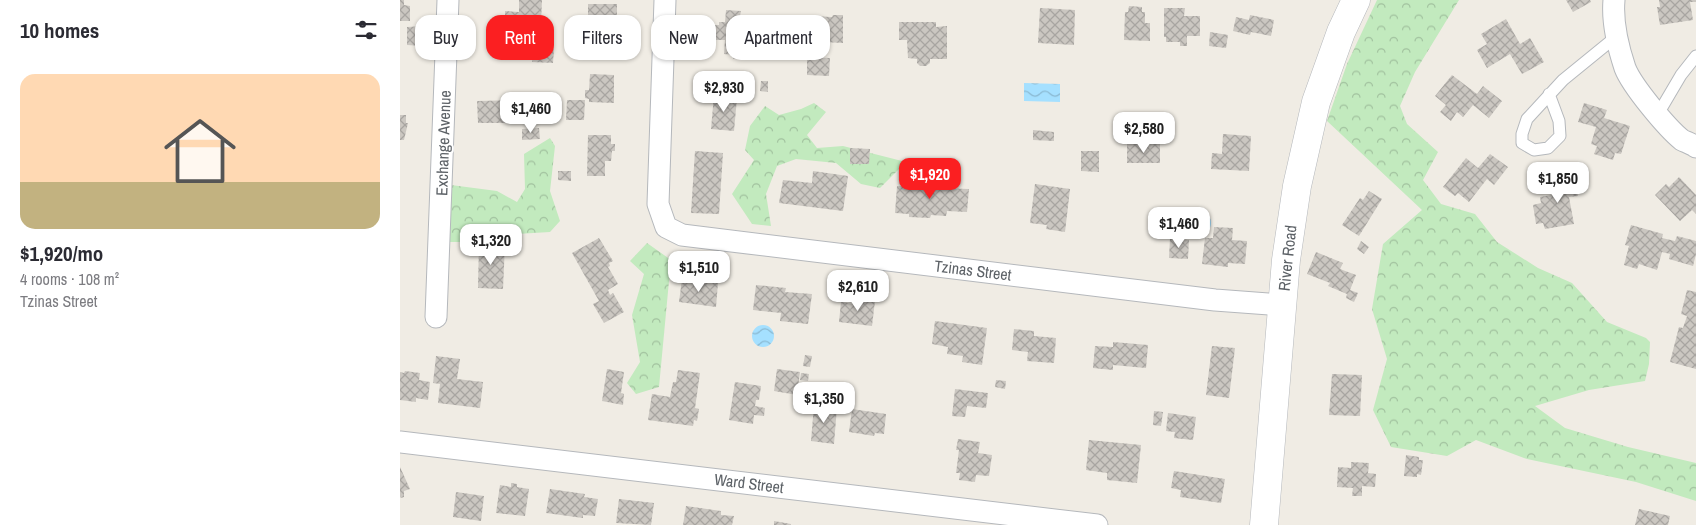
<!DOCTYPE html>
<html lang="en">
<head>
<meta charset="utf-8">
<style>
	body { margin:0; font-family:"Archivo Narrow",sans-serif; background:#f7f7f7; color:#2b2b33; height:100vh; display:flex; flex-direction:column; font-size:19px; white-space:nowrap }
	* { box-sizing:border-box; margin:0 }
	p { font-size:16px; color:#7c7c81 }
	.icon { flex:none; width:28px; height:28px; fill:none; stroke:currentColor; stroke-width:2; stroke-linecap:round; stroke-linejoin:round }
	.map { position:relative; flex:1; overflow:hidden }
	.details { display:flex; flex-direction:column; background:#fff; width:400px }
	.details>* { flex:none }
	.top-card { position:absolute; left:15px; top:15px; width:475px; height:45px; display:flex; gap:10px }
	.price { position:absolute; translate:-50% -42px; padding:0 11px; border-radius:10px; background:#fff; color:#222; font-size:16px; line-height:32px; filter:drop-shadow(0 1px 2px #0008) }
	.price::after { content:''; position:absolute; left:50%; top:30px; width:15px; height:11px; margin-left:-8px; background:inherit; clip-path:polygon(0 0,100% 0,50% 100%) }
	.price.selected { background:#fb1f21; color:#fff }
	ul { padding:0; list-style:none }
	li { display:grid; align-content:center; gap:10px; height:265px; padding:0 20px }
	li span { display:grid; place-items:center; height:155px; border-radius:15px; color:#555 }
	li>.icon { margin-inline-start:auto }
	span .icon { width:90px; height:90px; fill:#fffc; stroke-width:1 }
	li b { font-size:21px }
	h2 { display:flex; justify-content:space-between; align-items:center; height:60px; padding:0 20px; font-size:21px }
	.tag { padding:0 18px; border-radius:15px; background:#fff; box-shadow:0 1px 4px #0004; font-size:18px; line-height:45px }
	.tag.selected { background:#fb1f21; color:#fff }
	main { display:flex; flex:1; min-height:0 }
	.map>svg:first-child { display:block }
</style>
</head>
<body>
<main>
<section class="details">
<h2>10 homes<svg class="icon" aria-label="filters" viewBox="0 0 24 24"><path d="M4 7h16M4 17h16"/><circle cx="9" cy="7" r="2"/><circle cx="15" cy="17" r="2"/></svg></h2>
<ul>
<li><span style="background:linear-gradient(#ffd9b3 70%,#c2b280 0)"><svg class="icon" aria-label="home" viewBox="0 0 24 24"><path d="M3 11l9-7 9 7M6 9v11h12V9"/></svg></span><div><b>$1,920/mo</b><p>4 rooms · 108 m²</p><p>Tzinas Street</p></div></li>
</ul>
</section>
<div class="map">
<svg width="1296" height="525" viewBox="0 0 1296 525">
	<defs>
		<pattern id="forest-crowns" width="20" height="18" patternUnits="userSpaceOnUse" patternTransform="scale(1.25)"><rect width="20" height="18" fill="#c2eabe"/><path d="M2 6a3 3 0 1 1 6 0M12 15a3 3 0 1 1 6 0" fill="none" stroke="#a1c19e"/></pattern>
		<pattern id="water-waves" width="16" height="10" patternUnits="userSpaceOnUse" patternTransform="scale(1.25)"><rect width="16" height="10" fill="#a5e0ff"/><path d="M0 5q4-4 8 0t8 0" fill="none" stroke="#8ab9d2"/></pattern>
		<pattern id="building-cross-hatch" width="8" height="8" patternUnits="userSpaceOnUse" patternTransform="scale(1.25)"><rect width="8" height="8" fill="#cbc7c1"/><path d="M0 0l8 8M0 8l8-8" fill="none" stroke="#a8a5a1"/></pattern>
	</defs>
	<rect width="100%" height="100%" fill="#f0ece4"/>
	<path fill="url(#forest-crowns)" d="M977 0H1059L1015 72 1000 106 1007 124 1038 152 1023 180 1041 204 1075 214 1097 242 1138 268 1172 283 1207 322 1246 338 1250 342 1249 364 1245 381 1189 390 1135 406 1165 428 1228 447 1296 463V501L1236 482 1127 459 1076 440 1047 456 991 447 973 410 987 359 972 309 983 244 1022 210 927 121 947 64Z
		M414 103 426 112 407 135 417 148 443 146 506 162 480 188 461 184 436 163 396 159 377 166 366 194 371 226 352 224 332 194 354 160 345 150 350 126 365 106 379 115 401 109Z
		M150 138 155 146 150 191 160 221 150 232 117 234 85 229 65 242H50L51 185 97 191 117 202 125 189 124 154Z
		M247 243 271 260 259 387 236 394 227 383 240 362 232 315 244 274 230 261Z"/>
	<path fill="url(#water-waves)" d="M624 83 660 84V102L624 101Z
		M789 223a11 11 0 1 1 22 0a11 11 0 1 1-22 0Z
		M352 336a11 11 0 1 1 22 0a11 11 0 1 1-22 0Z"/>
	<path fill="url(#building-cross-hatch)" d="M0 0H4V5L10 6V21H0Z
		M119 0H142L141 23 114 21 113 29 107 28V23L105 22V11L119 12Z
		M1166 0H1190L1191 2 1173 12Z
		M1259 0H1296V2H1290L1293 20 1260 25 1257 7H1260Z
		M188 4H217V49H196V23L188 24Z
		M729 6 742 7V12H745V23H750V41L724 40 725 12H728Z
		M640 8 675 10 674 45 638 43Z
		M764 8H785L784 16H800V36H787V46H780V42H766V37H764Z
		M326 10 341 11 340 16 349 17V26L356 27V22L369 23 368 45H355L356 36H348L347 55H341L340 59H333V55L324 54 325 40H311L312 25H319V22H325Z
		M433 15H443V43L423 42V49H408L409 16 432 17Z
		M850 15 874 20 871 36 851 32 850 35 833 31 836 17 849 20Z
		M1106 19 1120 44 1130 38 1144 62 1122 74 1110 54 1087 68 1077 50 1087 44 1081 34Z
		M499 22H536V27L547 26V59H530V63L526 66H520L517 63V59L508 58 507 40H499Z
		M23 26V46L7 45V27Z
		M810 32 828 35 826 48 809 46Z
		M133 42H149V49H154L153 63 132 62Z
		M407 57 430 58 429 76 407 75Z
		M190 74 214 75V103L189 102V99L185 98V90H189Z
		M1052 75 1077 94 1083 86 1102 101 1089 118 1073 105 1063 117 1057 112 1051 121 1040 112 1046 105 1035 96Z
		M361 81H368V92L360 91Z
		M314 95 337 98 334 131 311 129Z
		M124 100V113L111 114V123H78L77 101Z
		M167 100H185L184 120H166Z
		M1184 103 1207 110 1204 118 1230 126 1221 154 1215 153 1213 160 1194 154 1197 146 1191 144 1196 127 1178 122Z
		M0 115H6V123H8L4 140H0Z
		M139 128 140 139 122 140V129Z
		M633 130 654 132V141L633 140Z
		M823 134 851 136 849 171 811 169 812 153 822 154Z
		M188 135H211V144H215V151H212L211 161H205V176H187Z
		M727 144H760V163H727Z
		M450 148 470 149 469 164H450Z
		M295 151 323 153 319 214 291 213Z
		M681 151H699V172L681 171Z
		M1090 154 1108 167 1094 185 1087 179 1069 202 1058 193 1055 196 1043 187 1066 158 1078 168Z
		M158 171H171V181L158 180Z
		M413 171 448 176 443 211 379 203 383 180 412 183Z
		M1174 172 1178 196 1169 197 1174 224 1145 229 1143 223 1136 224 1133 205 1141 203 1140 197 1158 194 1155 176Z
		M524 176 540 177 539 188 569 189 567 212 547 211 546 216 531 215 530 218 509 217V214L495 213 497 186 524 187Z
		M1279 177 1296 195V214L1292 210 1280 221 1255 195 1266 184 1269 187Z
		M635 184 670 189 665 232 646 229 647 225 630 223Z
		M969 191 982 199 959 236 942 225 960 198 963 200Z
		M1231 225 1263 234 1262 238 1275 241 1277 236 1296 241V254L1293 266 1269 259 1270 254 1262 252 1257 270 1239 264 1237 269 1224 265 1229 246 1225 245Z
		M814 227 833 228 832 240 847 241 845 264 828 263V267L802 264 805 238H813Z
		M199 238 213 261 209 263 210 266 208 267 218 284 208 290 210 295 213 293 224 312 204 323 193 304 199 301 172 253Z
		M770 238 789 240 788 259 769 258Z
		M961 241 969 247 964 254 957 249Z
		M79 243 105 244 103 289 78 288Z
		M916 252 943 263 940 269 956 275 950 290 958 293 954 302 946 298 947 294 928 286 930 283 907 274Z
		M282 279 318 283 316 307 279 302Z
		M356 285 386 288 385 292 412 294 408 324 380 321 381 313 353 310Z
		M1287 290 1296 292V369L1270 362 1279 327 1283 328 1287 316 1281 314Z
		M454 298 475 301 472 326 439 322 441 302 454 304Z
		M535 321 587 328 582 365 562 362 563 356 547 354 548 347 532 344Z
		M614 329 634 331V336L656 338 654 363 627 361 628 352 612 350Z
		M713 342 748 345 746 368 713 365V370L693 368 695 346 713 347Z
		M812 346 835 348 829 398 806 395Z
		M405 355 412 356 410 367 403 366Z
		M36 356 60 359 57 379 83 382 80 408 38 403 40 384 33 383Z
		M207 369 224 372 221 393 224 394 223 405 202 401Z
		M377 369 400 372 397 395 374 391Z
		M278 370 300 373 295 408 299 409 297 421 294 420 293 426 248 420 252 394 270 397 273 382H276Z
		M5 371 20 373 19 380 30 382 28 400 16 398V402L0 400V372L4 373Z
		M401 373 409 374 408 381 400 380Z
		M932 374 962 375 960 416 929 415Z
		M596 380 606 381 605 389 595 387Z
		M335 382 361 386 359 400H356L355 406 365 408 364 416 354 415 353 424 329 420Z
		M555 389 588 393 586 408 567 406 565 417 552 416Z
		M414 405 437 407 434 444 411 441Z
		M452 409 486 414 484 434 475 433 474 436 449 432Z
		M754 411 763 412 761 426 753 425Z
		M768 413 796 417 793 440 774 438 775 432 766 431Z
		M558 439 580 442 578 453 592 455 589 476 576 475 575 482 559 480 560 473H556L559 450H556Z
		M689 440 741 445 737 483 707 480V473L686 470Z
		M1006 455 1019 457V460H1023L1021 475 1017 474V477L1004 476Z
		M951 462 969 463 968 473 976 474 975 487 962 486V496H952L953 488 937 487 938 467 951 468Z
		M0 467 10 489 4 491V497L1 498 0 497Z
		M774 471 825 479 821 503 780 497 781 490 771 488Z
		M111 483 117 484V487L129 489 125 516 96 513 100 485 111 487Z
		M150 489 185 494 184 497 198 499 195 516 183 515V518L146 513Z
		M56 492 84 496 81 521 53 517Z
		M219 499 254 503 251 525 216 523Z
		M286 506 321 511V515L334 516 332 525H283Z
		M1239 509 1270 516 1268 525H1235Z
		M374 521 391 524V525H374Z"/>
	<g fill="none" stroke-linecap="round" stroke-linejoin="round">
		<defs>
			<path id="service" d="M1149 94 1159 121 1160 136 1148 148 1134 150 1122 143V134L1127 119 1163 80 1217 36
				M1258 114 1281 75 1296 56"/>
			<path id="minor" d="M265 0 258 204 266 227 282 235 815 300 882 305
				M1214 0C1212 22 1218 47 1225 68 1232 86 1267 128 1282 140 1286 142 1292 144 1296 147
				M36 317 48 0
				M0 442 697 525"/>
			<path id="tertiary" d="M864 525 886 260 897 186 916 102 941 32 956 0"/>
		</defs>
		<use href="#service" stroke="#b5b8bc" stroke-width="13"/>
		<use href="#minor" stroke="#b5b8bc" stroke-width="23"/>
		<use href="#tertiary" stroke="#b5b8bc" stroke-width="29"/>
		<use href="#service" stroke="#fff" stroke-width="11"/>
		<use href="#minor" stroke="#fff" stroke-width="21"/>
		<use href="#tertiary" stroke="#fff" stroke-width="28"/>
	</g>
	<g text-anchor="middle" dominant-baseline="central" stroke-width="4" stroke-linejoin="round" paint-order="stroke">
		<g font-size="16" fill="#5c6166" stroke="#fff">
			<text transform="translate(43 143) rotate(-88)">Exchange Avenue</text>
			<text transform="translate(887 258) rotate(-84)">River Road</text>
			<text transform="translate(573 270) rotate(7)">Tzinas Street</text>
			<text transform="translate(349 483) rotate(7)">Ward Street</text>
		</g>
	</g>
</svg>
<b class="price" style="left:324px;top:113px">$2,930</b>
<b class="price" style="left:131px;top:134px">$1,460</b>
<b class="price" style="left:744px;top:154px">$2,580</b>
<b class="price selected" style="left:530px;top:200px">$1,920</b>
<b class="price" style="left:1158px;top:204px">$1,850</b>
<b class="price" style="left:779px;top:249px">$1,460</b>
<b class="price" style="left:91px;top:266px">$1,320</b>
<b class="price" style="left:299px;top:293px">$1,510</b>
<b class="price" style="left:458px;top:312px">$2,610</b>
<b class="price" style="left:424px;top:424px">$1,350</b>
<div class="top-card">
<a class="tag">Buy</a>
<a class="tag selected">Rent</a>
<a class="tag">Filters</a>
<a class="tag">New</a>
<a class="tag">Apartment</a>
</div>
</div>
</main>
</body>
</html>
